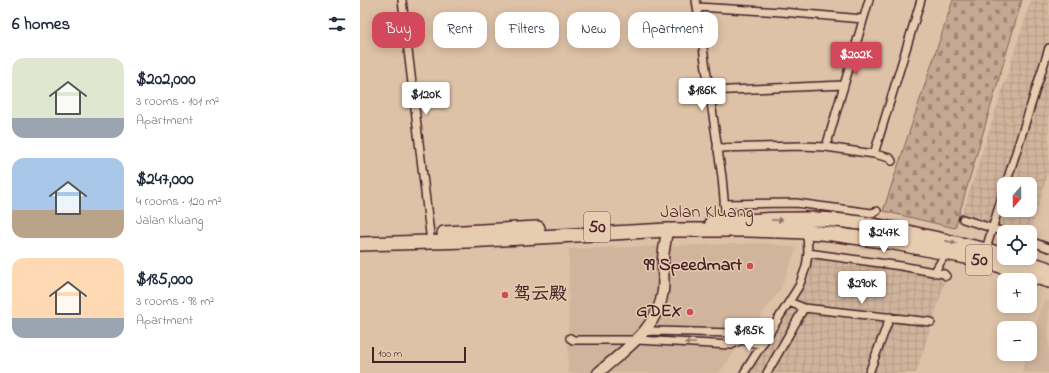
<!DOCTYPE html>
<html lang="en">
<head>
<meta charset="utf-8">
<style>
	body { margin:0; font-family:"Indie Flower","LXGW WenKai TC",sans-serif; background:#f6f6f7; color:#1f2937; height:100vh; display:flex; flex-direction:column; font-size:15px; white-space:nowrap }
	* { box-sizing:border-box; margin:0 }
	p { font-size:13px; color:#747a83 }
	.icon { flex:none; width:22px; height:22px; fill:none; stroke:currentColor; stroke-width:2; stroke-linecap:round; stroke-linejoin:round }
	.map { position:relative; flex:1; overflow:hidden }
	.panel { display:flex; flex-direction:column; background:#fff; width:360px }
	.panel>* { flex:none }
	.top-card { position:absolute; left:12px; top:12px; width:380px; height:36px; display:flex; gap:8px }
	.needle { width:26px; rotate:200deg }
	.controls { position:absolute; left:637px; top:177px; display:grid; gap:8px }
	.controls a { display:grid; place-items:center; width:40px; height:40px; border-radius:8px; background:#fff; box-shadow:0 2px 10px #0003; font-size:20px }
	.scale { position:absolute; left:12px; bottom:10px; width:94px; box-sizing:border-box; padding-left:4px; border:2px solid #4a1f2b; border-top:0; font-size:11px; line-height:14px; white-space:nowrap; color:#4a1f2b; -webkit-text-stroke:3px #e7cdaf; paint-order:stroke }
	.price { position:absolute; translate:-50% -34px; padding:0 9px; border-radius:4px; background:#fff; color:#222; font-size:13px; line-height:26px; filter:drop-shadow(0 1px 2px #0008) }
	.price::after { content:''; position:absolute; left:50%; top:24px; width:12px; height:9px; margin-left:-6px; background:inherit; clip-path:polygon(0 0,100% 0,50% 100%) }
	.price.selected { background:#d1495b; color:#fff }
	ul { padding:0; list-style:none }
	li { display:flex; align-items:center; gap:12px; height:100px; padding:0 12px }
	li span { display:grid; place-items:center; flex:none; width:112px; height:80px; border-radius:12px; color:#555 }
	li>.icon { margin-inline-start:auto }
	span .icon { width:48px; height:48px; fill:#fffc; stroke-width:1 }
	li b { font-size:17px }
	h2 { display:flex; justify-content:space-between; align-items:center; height:48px; padding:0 12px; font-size:17px }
	.tag { padding:0 14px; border-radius:12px; background:#fff; box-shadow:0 2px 10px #0003; font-size:14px; line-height:36px }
	.tag.selected { background:#d1495b; color:#fff }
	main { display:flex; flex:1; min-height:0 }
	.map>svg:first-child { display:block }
</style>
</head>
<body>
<main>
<section class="panel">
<h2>6 homes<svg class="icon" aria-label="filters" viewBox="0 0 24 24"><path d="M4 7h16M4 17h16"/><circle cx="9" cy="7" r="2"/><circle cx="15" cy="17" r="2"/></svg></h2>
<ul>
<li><span style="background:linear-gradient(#dfe7d0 75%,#9aa5b1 0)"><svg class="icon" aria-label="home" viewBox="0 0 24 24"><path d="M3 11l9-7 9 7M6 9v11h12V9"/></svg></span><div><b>$202,000</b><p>3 rooms · 101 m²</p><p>Apartment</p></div></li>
<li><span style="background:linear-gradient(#a9c7e8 65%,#b9a48a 0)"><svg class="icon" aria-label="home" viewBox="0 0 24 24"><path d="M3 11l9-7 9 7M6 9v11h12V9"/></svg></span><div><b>$247,000</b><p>4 rooms · 120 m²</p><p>Jalan Kluang</p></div></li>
<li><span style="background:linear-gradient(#ffd9b3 75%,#9aa5b1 0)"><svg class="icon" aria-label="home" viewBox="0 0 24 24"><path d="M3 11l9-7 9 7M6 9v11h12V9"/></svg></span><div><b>$185,000</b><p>3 rooms · 98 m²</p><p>Apartment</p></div></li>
</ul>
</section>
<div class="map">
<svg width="689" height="373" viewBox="0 0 689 373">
	<defs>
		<pattern id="industrial-grid" width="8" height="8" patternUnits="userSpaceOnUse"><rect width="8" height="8" fill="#d1b49c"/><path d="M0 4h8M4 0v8" fill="none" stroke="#b59a87"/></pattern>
		<pattern id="cemetery-stones" width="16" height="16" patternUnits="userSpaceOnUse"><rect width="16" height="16" fill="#c5a792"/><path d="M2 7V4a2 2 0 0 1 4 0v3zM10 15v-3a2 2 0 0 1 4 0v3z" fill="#a28777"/></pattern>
	</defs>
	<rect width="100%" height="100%" fill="#dec2a7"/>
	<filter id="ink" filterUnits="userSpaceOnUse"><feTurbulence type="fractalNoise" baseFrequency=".025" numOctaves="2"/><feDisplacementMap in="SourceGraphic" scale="8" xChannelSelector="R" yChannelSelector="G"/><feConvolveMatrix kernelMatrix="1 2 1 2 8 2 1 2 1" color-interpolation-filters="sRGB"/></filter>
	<g filter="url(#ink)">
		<path fill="#d1b49c" d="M404 243 437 248 420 290 359 373H208L209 249Z
			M686 300 689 301V373H661L667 354H670V344L683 303Z"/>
		<path fill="url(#industrial-grid)" fill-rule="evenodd" d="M671 0H689V169L670 234V232H644L604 222 602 215ZM644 184H670V210H644Z
			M446 250 587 276 556 373H382L437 285 444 267Z"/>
		<path fill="url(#cemetery-stones)" stroke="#88635e" d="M593 0H662L595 228 523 211Z"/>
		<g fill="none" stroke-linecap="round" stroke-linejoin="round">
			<defs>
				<path id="street" d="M42 0 70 234
					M336 0 362 177 366 221
					M337 7 422 12 503 19
					M349 91 484 85
					M466 147 509 0
					M357 148 442 146 466 147 514 154 530 158 532 161
					M514 154 561 0
					M646 184 689 48
					M364 204 436 203 512 213 517 211
					M603 219 644 232
					M670 241 689 248
					M626 249 644 190
					M448 253 541 266 584 274 586 276
					M574 273 586 253
					M429 302 444 308 571 322
					M283 332 294 331 374 333 381 340 402 345
					M210 338 213 340H277L371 345 381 340
					M384 373 439 286 446 267 448 253 447 232
					M407 373 444 308
					M509 373 530 317"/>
				<path id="secondary" d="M238 373C264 350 298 329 303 291 304 282 303 271 303 261 303 251 306 240 307 230"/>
				<path id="highway" d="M352 222C392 221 433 217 474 220 513 223 552 233 591 242 609 246 626 249 644 255
					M84 233 178 228
					M0 244 107 241 307 230H389L447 232 472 234 529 242 586 253 625 261 689 281
					M655 258 689 269"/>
			</defs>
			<use href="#street" stroke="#4a1f2b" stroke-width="10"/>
			<use href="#secondary" stroke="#4a1f2b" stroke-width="13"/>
			<use href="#highway" stroke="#4a1f2b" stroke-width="16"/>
			<use href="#street" stroke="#e7cdaf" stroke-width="7"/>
			<use href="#secondary" stroke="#e7cdaf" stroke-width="10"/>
			<use href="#highway" stroke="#e7cdaf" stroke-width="13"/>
		</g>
		<defs><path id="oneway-solid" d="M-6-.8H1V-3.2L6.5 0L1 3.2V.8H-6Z"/></defs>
		<g fill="#98766d">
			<use href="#oneway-solid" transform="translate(417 220) rotate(-1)"/>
			<use href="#oneway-solid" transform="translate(591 242) rotate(13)"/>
			<use href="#oneway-solid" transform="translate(330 343) rotate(-177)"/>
		</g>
	</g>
	<g fill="#d1495b" stroke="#e7cdaf" stroke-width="1.5">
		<circle cx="390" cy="266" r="4"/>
		<circle cx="145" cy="295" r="4"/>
		<circle cx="330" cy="312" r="4"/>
	</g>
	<g text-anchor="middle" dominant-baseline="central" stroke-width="3" stroke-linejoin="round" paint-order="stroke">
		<g fill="#e7cdaf" stroke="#795353" stroke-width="1">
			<rect x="224" y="212" width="26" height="30" rx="3"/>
			<rect x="606" y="245" width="26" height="30" rx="3"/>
		</g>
		<g font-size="17" font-weight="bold" fill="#4a1f2b">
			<text x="237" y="227">50</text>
			<text x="619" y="260">50</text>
		</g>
		<g font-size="18" fill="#4a1f2b" stroke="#e7cdaf">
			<text x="347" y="213">Jalan Kluang</text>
		</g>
		<g font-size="18" font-weight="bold" fill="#4a1f2b" stroke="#e7cdaf" text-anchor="end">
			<text x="382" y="266">99 Speedmart</text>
			<text x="153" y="295" text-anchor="start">驾云殿</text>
			<text x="322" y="312">GDEX</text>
		</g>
	</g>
</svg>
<div class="controls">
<a><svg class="needle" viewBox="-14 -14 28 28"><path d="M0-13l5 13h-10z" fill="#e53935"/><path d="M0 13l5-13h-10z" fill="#747a83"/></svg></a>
<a><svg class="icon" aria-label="locate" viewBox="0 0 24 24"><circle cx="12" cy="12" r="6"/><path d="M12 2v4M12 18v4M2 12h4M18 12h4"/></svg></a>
<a>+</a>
<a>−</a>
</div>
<div class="scale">100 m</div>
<b class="price selected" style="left:496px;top:76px">$202K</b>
<b class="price" style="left:342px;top:112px">$186K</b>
<b class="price" style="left:66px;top:116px">$120K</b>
<b class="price" style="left:524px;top:254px">$247K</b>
<b class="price" style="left:502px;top:305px">$290K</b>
<b class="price" style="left:389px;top:352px">$185K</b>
<div class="top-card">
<a class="tag selected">Buy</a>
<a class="tag">Rent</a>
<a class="tag">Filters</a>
<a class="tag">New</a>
<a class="tag">Apartment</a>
</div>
</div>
</main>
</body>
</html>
